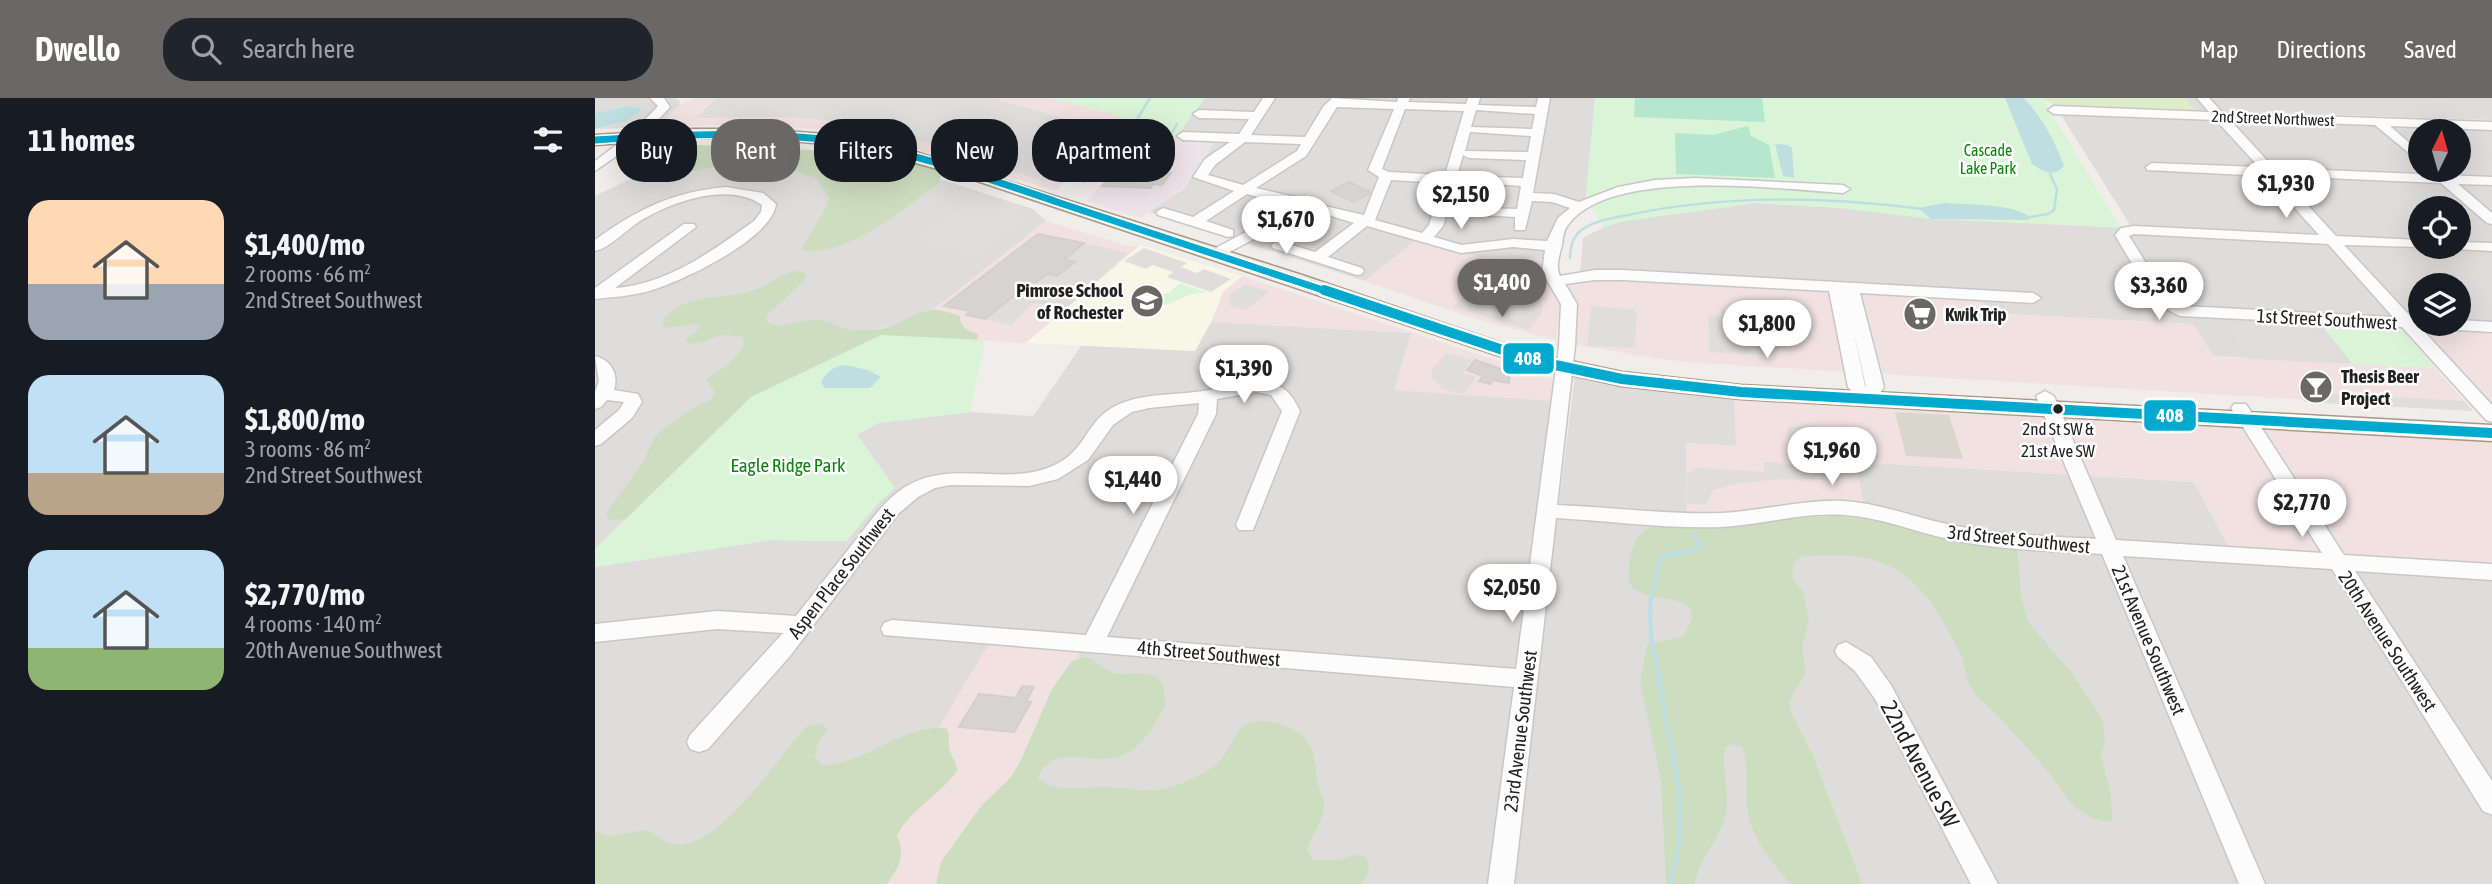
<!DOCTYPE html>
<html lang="en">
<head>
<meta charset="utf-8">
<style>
	body { margin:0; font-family:"Asap Condensed",sans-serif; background:#20242c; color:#f1f3f6; height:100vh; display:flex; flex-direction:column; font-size:26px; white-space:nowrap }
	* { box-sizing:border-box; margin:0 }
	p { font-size:23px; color:#9ea1a6 }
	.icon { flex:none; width:38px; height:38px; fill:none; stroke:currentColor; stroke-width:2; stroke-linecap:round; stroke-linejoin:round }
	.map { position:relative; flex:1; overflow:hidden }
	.panel { display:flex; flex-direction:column; background:#171b24; width:595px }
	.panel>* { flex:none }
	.banner { position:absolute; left:21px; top:21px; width:665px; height:63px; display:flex; gap:14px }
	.needle { width:46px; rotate:5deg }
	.tools { position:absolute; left:1813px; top:21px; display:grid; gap:14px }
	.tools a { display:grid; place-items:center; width:63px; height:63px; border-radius:50%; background:#171b24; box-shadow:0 7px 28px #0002; font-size:35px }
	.price { position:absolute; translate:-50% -60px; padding:0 16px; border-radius:24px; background:#fff; color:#222; font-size:23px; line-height:46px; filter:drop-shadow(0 2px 4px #0008) }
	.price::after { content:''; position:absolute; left:50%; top:42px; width:21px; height:16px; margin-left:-10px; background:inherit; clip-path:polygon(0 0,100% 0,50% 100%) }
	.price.active { background:#696867; color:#fff }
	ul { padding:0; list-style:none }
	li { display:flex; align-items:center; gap:21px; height:175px; padding:0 28px }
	li span { display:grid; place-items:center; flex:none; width:196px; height:140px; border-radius:21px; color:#555 }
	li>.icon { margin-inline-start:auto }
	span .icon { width:84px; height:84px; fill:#fffc; stroke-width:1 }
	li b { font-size:30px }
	h2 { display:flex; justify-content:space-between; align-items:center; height:84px; padding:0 28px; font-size:30px }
	.tag { padding:0 24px; border-radius:28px; background:#171b24; box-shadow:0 7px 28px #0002; font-size:24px; line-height:63px }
	.tag.active { background:#696867; color:#fff }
	header { display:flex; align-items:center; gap:42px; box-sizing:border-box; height:98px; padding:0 35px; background:#696867; color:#fff }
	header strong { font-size:33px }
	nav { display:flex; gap:38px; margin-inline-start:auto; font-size:24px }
	.search { width:490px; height:63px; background:#20242c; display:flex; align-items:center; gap:18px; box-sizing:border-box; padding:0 24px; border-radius:28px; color:#9ea1a6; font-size:26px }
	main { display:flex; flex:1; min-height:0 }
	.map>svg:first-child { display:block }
</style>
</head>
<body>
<header>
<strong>Dwello</strong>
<div class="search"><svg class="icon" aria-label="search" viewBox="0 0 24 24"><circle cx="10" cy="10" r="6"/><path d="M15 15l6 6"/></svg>Search here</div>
<nav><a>Map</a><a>Directions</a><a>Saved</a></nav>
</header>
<main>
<section class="panel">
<h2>11 homes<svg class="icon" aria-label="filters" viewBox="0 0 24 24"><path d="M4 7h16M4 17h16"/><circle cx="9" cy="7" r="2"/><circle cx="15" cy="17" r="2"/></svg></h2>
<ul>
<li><span style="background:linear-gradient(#ffd9b3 60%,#9aa5b1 0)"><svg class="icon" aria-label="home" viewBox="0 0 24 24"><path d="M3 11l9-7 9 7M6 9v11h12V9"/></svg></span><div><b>$1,400/mo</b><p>2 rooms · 66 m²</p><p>2nd Street Southwest</p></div></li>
<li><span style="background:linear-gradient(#bfe0f5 70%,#b9a48a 0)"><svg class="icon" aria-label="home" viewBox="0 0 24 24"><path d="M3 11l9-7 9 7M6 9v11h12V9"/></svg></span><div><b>$1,800/mo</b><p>3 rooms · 86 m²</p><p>2nd Street Southwest</p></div></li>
<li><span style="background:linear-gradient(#bfe0f5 70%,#8fb573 0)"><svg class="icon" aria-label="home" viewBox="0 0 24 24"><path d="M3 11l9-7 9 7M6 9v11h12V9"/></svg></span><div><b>$2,770/mo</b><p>4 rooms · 140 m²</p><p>20th Avenue Southwest</p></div></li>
</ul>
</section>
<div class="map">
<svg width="1897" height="786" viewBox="0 0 1897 786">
	<rect width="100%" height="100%" fill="#f0edea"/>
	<path fill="#dfdddc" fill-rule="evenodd" d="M0 0H79L84 2 85 7 63 29 1 31 19 27 46 13V10L33 8 0 15Z
		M610 0H1000L991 99 961 121 949 161 885 159 820 143 770 183 554 114 589 91 621 42 579 40Z
		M1590 0H1897V22L1600 12Z
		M1463 12 1897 28V229L1813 225 1818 231 1727 227 1758 266 1618 258 1598 226 1394 215 985 175 988 140 1009 129 1029 123 1160 105 1246 110 1337 121 1537 130ZM1825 33H1864V72H1825ZM1825 110H1864V149H1825ZM1825 187H1864V226H1825Z
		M91 54 314 71 438 111 451 123 324 223 247 237 162 226 156 299 0 451V98Z
		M616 224 817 235 800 292 966 303 954 412 963 413 980 277 1139 299 1142 348 1091 345 1092 405 1274 433 1260 364 1599 384 1639 458 1897 474V786H0V469L175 442 251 443 285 403 300 390 262 337 283 325 375 314 438 318 487 247 600 253Z"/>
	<path fill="#f1e1e1" d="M98 0H455L530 19 461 93 316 49 235 32 162 26 63 29 85 7Z
		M451 123 533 148 545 147 431 245 382 242 324 223Z
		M820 143 885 159 949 161V181L960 195 965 206 961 242 878 220 770 183Z
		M647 178 960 282 958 303 799 292 816 235 616 224 628 194Z
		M995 180 1386 200 1394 215 1598 226 1618 259 1840 270 1877 312 1092 264 1044 258 980 246 982 203 971 184Z
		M1820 229 1897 232V312Z
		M1139 299 1897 340V474L1638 458 1599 384 1261 364 1274 434 1092 421 1091 345 1141 348Z
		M393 547 485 554 366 786H113L307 691Z"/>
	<path fill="#ede3e9" d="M552 37 622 42 589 91 545 120 492 103 544 41Z"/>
	<path fill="#f8f6e7" d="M545 147 647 178 628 194 616 224 600 253 431 245Z"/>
	<path fill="#d9d7cc" d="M1300 314 1354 317 1368 361 1311 358Z"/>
	<path fill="#dfecca" d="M1447 0H1590L1602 14 1463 9Z"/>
	<path fill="#cddec0" d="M61 45 257 54 319 63 348 75 342 87C306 112 252 160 207 152 210 138 230 119 234 100L221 80 195 72 193 64 161 62 60 80 36 79V69L31 63 43 51Z
		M205 172 212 177 209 183 171 218 172 224C191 234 206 219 225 222 240 224 247 234 266 232 278 232 293 231 304 225 328 212 336 207 365 218 365 230 372 232 383 236L382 243 40 421 14 422 11 415 48 364 60 338 94 312 115 302 120 295 111 281 134 266 149 248 148 239C140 238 131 236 124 238 111 241 102 249 89 244L105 229 103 226 70 230 67 225C82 196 126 201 153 194 172 189 185 175 205 172Z
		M1241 418 1279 422 1334 433 1353 427H1365L1397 435 1422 448 1426 499 1433 524 1478 576 1508 623 1510 643 1506 656 1516 698 1518 722C1506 726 1495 719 1484 712 1475 706 1467 693 1460 683 1443 661 1423 640 1404 619 1395 609 1381 600 1375 588 1370 579 1370 567 1366 557 1326 478 1299 449 1205 459L1199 466 1197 479 1208 494 1214 521 1207 549 1211 574 1194 604 1196 614 1219 660 1267 786H1195C1176 762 1156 741 1152 710 1150 689 1155 668 1147 649L1137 646 1130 650C1126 672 1135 694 1131 716 1126 741 1103 760 1100 786H1071L1066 683 1045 584 1052 547 1088 538C1122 489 1047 509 1035 486 1032 479 1034 467 1035 460 1037 450 1042 438 1050 432 1060 425 1075 427 1086 427 1138 426 1189 420 1241 418Z
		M492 559C502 562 509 573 519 575 534 579 567 568 569 592 570 599 572 606 568 612 558 631 542 656 519 660 491 665 458 646 443 680 458 695 485 689 504 689 530 688 552 697 579 688 591 684 608 676 618 669 634 658 638 631 655 625 670 619 699 628 710 640 720 652 721 672 723 686 725 696 731 701 729 712 727 724 716 738 712 751L718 762H743L763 756 772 760 774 772 767 786H341L346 764 386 708 416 679 425 664 457 591 477 563Z
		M225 626 233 631 223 644 220 659 227 667C271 666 307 626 351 630 356 638 353 640 354 649 355 658 362 663 362 673 344 698 315 711 302 738 311 758 304 769 292 786H0V733L13 738 53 732C59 735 64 741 71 744 116 766 185 655 212 628Z"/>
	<path fill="#d9f4d7" d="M455 0H610L582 38 516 35 529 19Z
		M1000 0H1447L1525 129 1336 121 1246 110 1160 105 1029 123 1009 129 991 99Z
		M585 185 611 194 597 196 558 212 546 207 556 198 574 195Z
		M1726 227 1805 230 1840 270 1758 266Z
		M286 237 390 242 375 314 283 325 262 337 300 390 285 403 251 443 175 442 0 469V451L156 299Z"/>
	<path fill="#b6e6cd" d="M1040 0H1167L1170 24 1039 19Z
		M1153 28 1156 38 1174 47 1180 80 1081 76 1080 35 1118 37Z"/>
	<path fill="#e0dedd" d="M122 0H397L513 33 481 74 450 84 349 49 257 25 196 19 100 20Z
		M372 105 434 116 373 164 363 151 326 144 327 135Z
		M489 145 533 155 472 210 439 205 416 227 390 221 436 184 441 185 452 176 479 164 469 162Z
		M549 150 592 165 586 169 602 175 609 171 636 181 616 194 572 179 578 174 558 167 551 171 529 163Z
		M881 159 930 162 931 181 945 199 948 212 934 232 858 209 872 194 873 184H882L886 174 876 173Z
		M650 186 674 194 650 212 634 207 636 196Z
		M996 208 1039 212 1042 217 1040 250 992 248Z
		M1126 212 1151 214 1152 219 1167 220 1171 257 1114 254 1113 217 1126 218Z
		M1633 227 1713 231 1718 237H1729L1746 259H1734L1738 265 1655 261Z
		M851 255 877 262 867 275 882 279 869 296 847 291 837 279 836 273Z
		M1703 294 1869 303 1878 313 1710 304Z
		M1220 328 1226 346 1230 382 1188 381 1144 385 1118 392 1110 407 1092 405V376L1101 370 1169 374V364L1195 366 1192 329Z"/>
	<path fill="#bedee2" d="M1410 0H1429C1447 19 1460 43 1469 68 1458 80 1449 74 1437 66Z
		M33 8 46 10V13L32 23 0 31V15Z
		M1180 46 1193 47 1197 50 1199 80 1188 78Z
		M1349 105C1372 107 1417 105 1435 119L1433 122 1336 121 1327 113 1328 109Z
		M250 267 273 272 286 279 275 290H230L226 284C232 274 237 269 250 267Z"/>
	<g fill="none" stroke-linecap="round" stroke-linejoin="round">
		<path stroke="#bedee2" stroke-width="2.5" d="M572 44 582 26
			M488 84 538 28 555 0
			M1435 119 1453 116 1459 112 1462 91 1455 76
			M975 160C975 151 977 142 983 135 995 123 1018 120 1033 117 1131 96 1230 99 1328 111"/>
		<path stroke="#bedee2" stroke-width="3.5" d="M1096 435 1106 445 1105 449"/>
		<path stroke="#bedee2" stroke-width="4.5" d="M1075 786 1084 748 1085 699 1056 538 1055 506 1065 462 1070 458 1104 451 1105 448"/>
	</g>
	<path fill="#d7d3d1" stroke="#d3cfcb" stroke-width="2" d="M540 72 576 75 567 87 558 86 556 90 507 88 519 73Z
		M754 84 775 94 774 96 758 104 736 93Z
		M443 136 489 145 469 162 480 164 462 178 452 176 441 185 436 184 390 221 371 217 375 213 349 208Z
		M880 262 915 274 914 285 898 282 895 286 884 283 888 278 872 272Z
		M427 588 439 589 431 603 436 604 419 634 364 629 384 596 421 600Z"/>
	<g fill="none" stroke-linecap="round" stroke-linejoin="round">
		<defs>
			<path id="minor" d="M55 0H69L75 9 44 42 0 73V63L36 36 63 8Z
				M668 0H680L656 37 710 39 728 9 737 0 802 4 803 0H815L813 4 871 6 873 0H885L883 7 941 9 943 0H955L938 95 959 96 984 104 1023 89 1060 82 1100 80 1248 87 1255 91 1248 95C1183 91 1015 69 973 127 968 133 968 141 967 147 965 156 960 168 965 178L1000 172H1028L1438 195 1446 200 1438 205 1265 195 1289 289 1279 305H1267L1253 289 1234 193 1028 182H1000L970 186 982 206 980 248 962 407C1016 409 1073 417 1127 415 1167 413 1209 401 1249 403 1284 405 1318 419 1352 426 1401 437 1451 438 1501 441L1441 298 1450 293 1459 298 1521 442 1727 455 1636 310 1639 306H1651L1749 457 1897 466V482L1760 473 1897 683V717L1888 713 1737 471 1528 458 1670 786H1644L1507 456C1456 453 1403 452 1353 441 1318 433 1284 419 1249 417 1208 414 1167 427 1126 429 1072 431 1015 423 961 420L919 786H893L919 589 289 537 286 531 289 525 297 522 491 537 603 316 604 305 554 310 537 314 518 327 493 362 463 381 434 388 355 387 340 390 323 399 303 416 195 558 113 651 104 654 95 651 92 644 95 637 188 535 122 531 0 544V526L122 513 201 518C221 493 240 468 260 443 275 424 289 402 310 389 355 362 404 386 450 371 490 358 489 327 515 311 543 294 577 298 608 293 630 290 653 279 676 285 692 289 698 299 705 313L658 432H644L641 427 687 313 676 297 661 294 622 301 621 316 512 539 921 571 964 248 966 206 947 174 950 152 918 149 866 155 772 128 733 159 767 170 769 173 767 176 762 177 678 150 676 147 683 143 720 154 759 125 733 117H719L695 129 659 141 625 159H615L613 156 615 153 649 135 701 115 686 106 652 96 611 123 638 132V138L633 139 563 117 561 114 568 110 598 119 639 93 598 79 610 61 635 44 588 42 582 38 588 34 644 36 654 21 604 20 598 16 604 12 659 14ZM742 9 799 11 773 72 784 79 769 117 734 109 708 108 711 104 709 101 661 90 711 58ZM810 11 869 13 850 77 794 74 787 71ZM881 12 940 16 937 31 876 29ZM875 34 936 38 933 54 870 53ZM650 44 706 46 702 53 648 87 613 77 620 67ZM868 57 874 60 931 62 928 80 862 78ZM796 82 847 85 834 127 827 135 780 122ZM861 83 926 88 922 111 854 109ZM937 103 957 104 975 110 963 120 952 143 918 141 866 147 839 139 848 128 852 115 920 119V132H930ZM1258 229 1271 289 1270 288Z
				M1602 0H1614L1628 15 1897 24V32L1795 28 1825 54V64L1780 27 1635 22 1679 70 1897 79V87L1863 86 1897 115V126L1892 125 1846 85 1686 78 1741 138 1825 142V149H1830L1749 147 1817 220 1825 221V226H1864V222L1897 224V234L1826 230 1897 307V324L1891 322 1807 229 1585 218 1561 206 1520 137 1526 130 1539 128 1724 137 1671 78 1552 72 1551 69 1557 65 1664 69 1621 22 1459 16 1453 12 1459 8 1614 14ZM1539 136 1733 146 1798 219 1588 208 1573 200 1534 138Z
				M131 89 168 95 181 106C177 141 86 184 54 193 36 198 18 199 0 201V190L89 126H99L101 129 20 190C73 186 117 153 159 123L166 114 167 107C134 83 76 104 45 123 31 132 16 149 0 153V142C43 111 77 94 131 89Z
				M1864 144 1897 145V153L1859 151 1857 149H1864Z
				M0 258C16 262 24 276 19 292L43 296 47 304 37 320 6 346 0 348V332L24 312 29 304 12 302 6 309 0 311V294L4 283Z
				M1251 544 1276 559 1296 587 1403 786H1376L1280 601 1260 573 1243 559 1240 553 1243 547Z"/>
			<path id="major" d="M98 31H164L229 36 321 54 707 177 933 254 1027 274 1146 287 1897 327V343L1146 301 1027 288 934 268 364 77 288 56 229 46 164 40H98L0 47V37Z"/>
		</defs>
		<use href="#minor" stroke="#c8c7c6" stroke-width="3"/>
		<use href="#major" stroke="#a79986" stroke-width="3"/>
		<use href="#minor" fill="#fdfcfc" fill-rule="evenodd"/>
		<use href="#major" fill="#f2ece7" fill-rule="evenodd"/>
		<defs>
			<path id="bus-1-far1" d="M0 42C76 37 151 33 227 41 308 50 386 78 462 104 553 134 643 164 734 194"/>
			<path id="bus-1" d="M729 192 941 263 1027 281 1146 294 1897 335"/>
		</defs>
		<use href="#bus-1-far1" stroke="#fff" stroke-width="10"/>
		<use href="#bus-1" stroke="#fff" stroke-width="15"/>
		<use href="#bus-1-far1" stroke="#00a9ce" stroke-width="7"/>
		<use href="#bus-1" stroke="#00a9ce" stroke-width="10"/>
	</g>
	<defs>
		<symbol id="school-disc" viewBox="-11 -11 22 22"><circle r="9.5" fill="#696867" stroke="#fff"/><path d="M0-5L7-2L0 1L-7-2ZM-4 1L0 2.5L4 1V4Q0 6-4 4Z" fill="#fff"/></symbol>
		<symbol id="supermarket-disc" viewBox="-11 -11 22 22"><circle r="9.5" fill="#696867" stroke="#fff"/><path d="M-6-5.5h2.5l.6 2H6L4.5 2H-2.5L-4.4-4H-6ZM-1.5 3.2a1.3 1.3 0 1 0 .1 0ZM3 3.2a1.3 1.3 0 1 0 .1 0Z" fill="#fff"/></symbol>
		<symbol id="bar-disc" viewBox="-11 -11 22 22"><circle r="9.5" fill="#696867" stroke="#fff"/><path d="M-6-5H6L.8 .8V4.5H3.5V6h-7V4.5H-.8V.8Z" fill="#fff"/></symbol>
	</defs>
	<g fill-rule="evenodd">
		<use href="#school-disc" x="533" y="184" width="38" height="38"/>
		<use href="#supermarket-disc" x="1306" y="197" width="38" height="38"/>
		<use href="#bar-disc" x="1702" y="270" width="38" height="38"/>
	</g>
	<circle fill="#212121" stroke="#fff" stroke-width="2.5" cx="1463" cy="311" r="6"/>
	<g text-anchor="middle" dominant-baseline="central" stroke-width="5" stroke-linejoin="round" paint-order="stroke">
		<g font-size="16" fill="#212121" stroke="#fff">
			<text transform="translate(1678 20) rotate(2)">2nd Street Northwest</text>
		</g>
		<g font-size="16" fill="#0b840c" stroke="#fff">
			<text x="1393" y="52">Cascade<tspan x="1393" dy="18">Lake Park</tspan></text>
		</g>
		<g font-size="17" fill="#212121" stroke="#fff">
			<text x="1463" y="331">2nd St SW &amp;<tspan x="1463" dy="22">21st Ave SW</tspan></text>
		</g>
		<g font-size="19" font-weight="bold" fill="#212121" stroke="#fff" text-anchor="start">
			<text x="528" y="192" text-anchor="end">Pimrose School<tspan x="528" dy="22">of Rochester</tspan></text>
			<text x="1350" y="216">Kwik Trip</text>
			<text x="1746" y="278">Thesis Beer<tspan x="1746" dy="22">Project</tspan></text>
		</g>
		<g font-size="19" fill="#212121" stroke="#fff">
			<text transform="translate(1732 221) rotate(3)">1st Street Southwest</text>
			<text transform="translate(1424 441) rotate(6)">3rd Street Southwest</text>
			<text transform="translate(246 475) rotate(-52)">Aspen Place Southwest</text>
			<text transform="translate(1554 542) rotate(67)">21st Avenue Southwest</text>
			<text transform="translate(1793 543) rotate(57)">20th Avenue Southwest</text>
			<text transform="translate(614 555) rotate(5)">4th Street Southwest</text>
			<text transform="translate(925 633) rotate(-83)">23rd Avenue Southwest</text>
		</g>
		<g font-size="19" fill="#0b840c" stroke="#fff">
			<text x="193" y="367">Eagle Ridge Park</text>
		</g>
		<g font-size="23" fill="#212121" stroke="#fff">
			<text transform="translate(1325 666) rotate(62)">22nd Avenue SW</text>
		</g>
	</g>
	<g stroke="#fff" stroke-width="2.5">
		<rect x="907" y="244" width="53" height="33" rx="7" fill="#00a9ce"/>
		<rect x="1548" y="301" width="54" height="33" rx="7" fill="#00a9ce"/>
	</g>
	<g font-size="19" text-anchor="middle" font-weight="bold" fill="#fff">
		<text x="933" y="267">408</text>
		<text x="1575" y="324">408</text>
	</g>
</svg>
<div class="tools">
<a><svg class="needle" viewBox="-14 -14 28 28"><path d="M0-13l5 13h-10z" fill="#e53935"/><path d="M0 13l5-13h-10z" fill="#9ea1a6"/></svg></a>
<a><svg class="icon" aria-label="locate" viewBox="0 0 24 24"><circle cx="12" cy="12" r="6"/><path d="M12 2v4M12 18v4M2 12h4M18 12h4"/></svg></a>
<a><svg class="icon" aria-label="layers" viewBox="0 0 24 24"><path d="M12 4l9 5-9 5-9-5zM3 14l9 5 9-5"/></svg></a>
</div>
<b class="price" style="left:1691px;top:122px">$1,930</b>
<b class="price" style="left:866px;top:133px">$2,150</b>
<b class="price" style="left:691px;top:158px">$1,670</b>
<b class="price active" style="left:907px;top:221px">$1,400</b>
<b class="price" style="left:1564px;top:224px">$3,360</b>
<b class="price" style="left:1172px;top:262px">$1,800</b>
<b class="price" style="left:649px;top:307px">$1,390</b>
<b class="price" style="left:1237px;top:389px">$1,960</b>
<b class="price" style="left:538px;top:418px">$1,440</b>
<b class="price" style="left:1707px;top:441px">$2,770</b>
<b class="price" style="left:917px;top:526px">$2,050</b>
<div class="banner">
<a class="tag">Buy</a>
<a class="tag active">Rent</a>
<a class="tag">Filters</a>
<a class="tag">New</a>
<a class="tag">Apartment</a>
</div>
</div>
</main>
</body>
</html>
